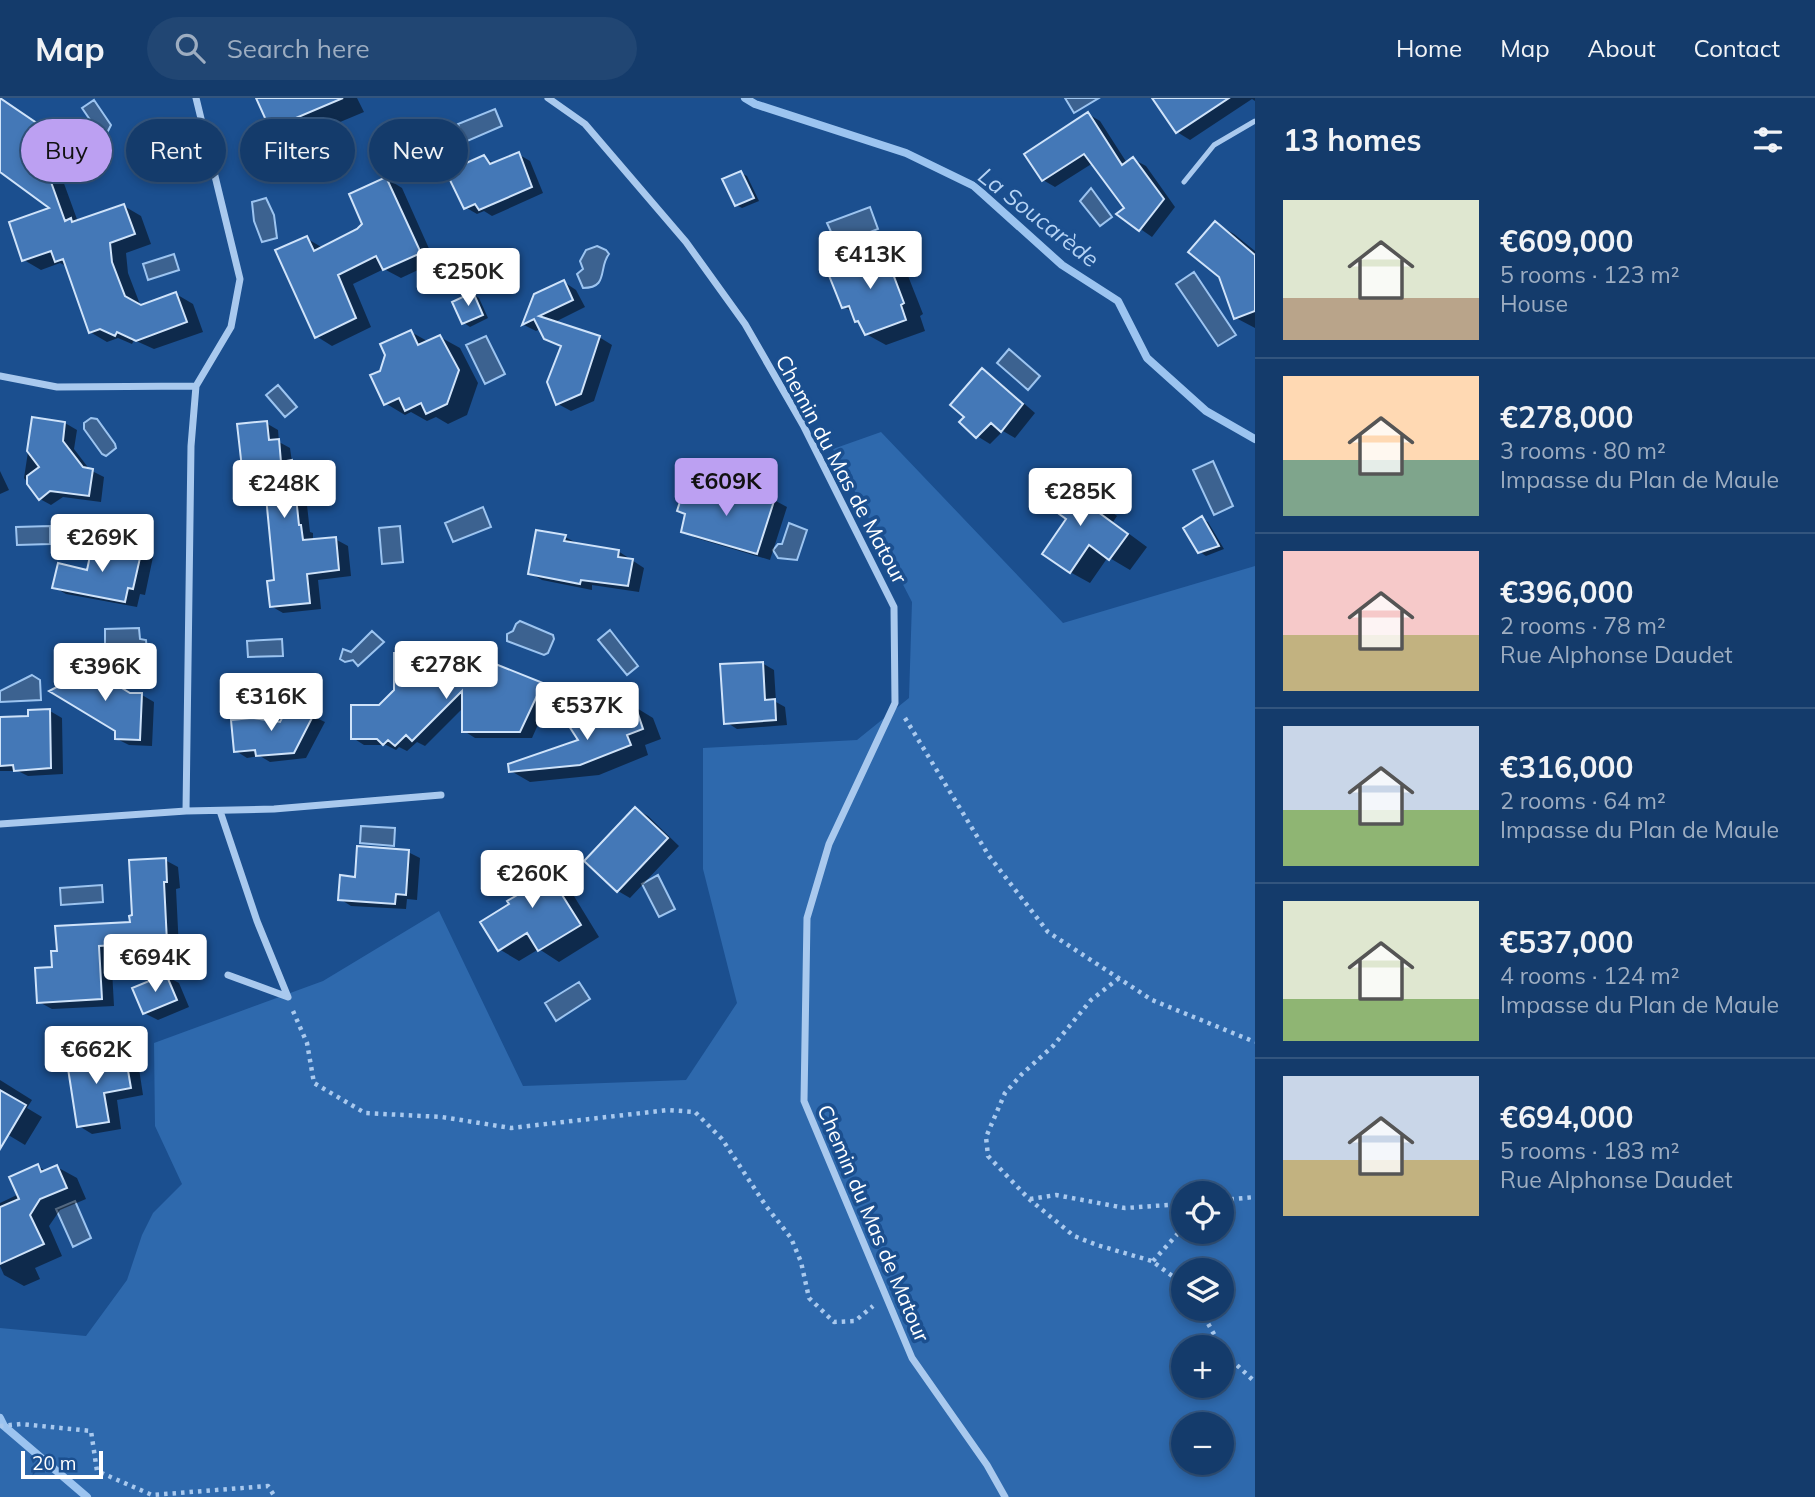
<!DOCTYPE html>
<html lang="en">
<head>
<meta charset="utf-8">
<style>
	body { margin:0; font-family:Mulish,sans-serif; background:#214673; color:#f1f3f6; height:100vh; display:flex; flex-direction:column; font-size:26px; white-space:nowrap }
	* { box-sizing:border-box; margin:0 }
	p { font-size:23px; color:#9dadc1 }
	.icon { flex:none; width:38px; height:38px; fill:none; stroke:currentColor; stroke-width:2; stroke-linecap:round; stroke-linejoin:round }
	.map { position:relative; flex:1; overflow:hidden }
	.details { display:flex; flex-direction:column; background:#143b6b; width:560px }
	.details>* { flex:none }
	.banner { position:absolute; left:21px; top:21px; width:665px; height:63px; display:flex; gap:14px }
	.controls { position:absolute; left:1171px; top:1083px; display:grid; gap:14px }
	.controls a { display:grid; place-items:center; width:63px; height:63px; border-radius:50%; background:#143b6b; box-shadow:0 4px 10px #0003,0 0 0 2px #33557e; font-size:35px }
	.scale { position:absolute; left:21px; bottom:18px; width:82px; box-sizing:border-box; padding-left:7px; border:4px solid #fff; border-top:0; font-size:19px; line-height:24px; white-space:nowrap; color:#fff; -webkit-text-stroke:5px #1b4f8f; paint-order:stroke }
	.price { position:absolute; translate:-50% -60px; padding:0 16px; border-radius:7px; background:#fff; color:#222; font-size:23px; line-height:46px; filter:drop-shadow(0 2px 4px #0008) }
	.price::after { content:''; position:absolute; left:50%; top:42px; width:21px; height:16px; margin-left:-10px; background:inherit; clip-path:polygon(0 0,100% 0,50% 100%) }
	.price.active { background:#bca0f2; color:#111 }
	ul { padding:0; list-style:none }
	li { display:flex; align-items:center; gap:21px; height:175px; padding:0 28px }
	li+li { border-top:2px solid #33557e }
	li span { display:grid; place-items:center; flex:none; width:196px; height:140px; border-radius:0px; color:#555 }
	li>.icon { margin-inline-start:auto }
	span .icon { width:84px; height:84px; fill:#fffc; stroke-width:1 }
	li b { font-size:30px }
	h2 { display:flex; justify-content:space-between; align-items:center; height:84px; padding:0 28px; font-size:30px }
	.tag { padding:0 24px; border-radius:32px; background:#143b6b; box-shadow:0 4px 10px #0003,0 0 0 2px #33557e; font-size:24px; line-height:63px }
	.tag.active { background:#bca0f2; color:#111 }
	header { display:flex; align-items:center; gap:42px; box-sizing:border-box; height:98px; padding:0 35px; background:#143b6b; border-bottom:2px solid #33557e }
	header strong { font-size:33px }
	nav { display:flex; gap:38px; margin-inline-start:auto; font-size:24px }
	.search { width:490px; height:63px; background:#214673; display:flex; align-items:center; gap:18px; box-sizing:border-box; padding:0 24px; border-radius:38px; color:#9dadc1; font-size:26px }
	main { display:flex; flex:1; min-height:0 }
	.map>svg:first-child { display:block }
</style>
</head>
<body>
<header>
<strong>Map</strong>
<div class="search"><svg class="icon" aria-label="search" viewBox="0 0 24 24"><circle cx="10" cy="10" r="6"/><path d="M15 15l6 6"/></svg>Search here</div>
<nav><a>Home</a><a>Map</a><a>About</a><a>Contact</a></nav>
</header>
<main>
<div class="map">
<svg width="1255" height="1399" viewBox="0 0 1255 1399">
	<rect width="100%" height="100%" fill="#1b4f8f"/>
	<path fill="#2e69ad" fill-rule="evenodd" d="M881 334 1063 525 1255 468V1399H0V1230L86 1238 127 1182 142 1137 153 1115 182 1086 155 1028 154 945 323 883 439 813 523 988 686 982 737 905 703 771V650L857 642 909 600 912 504 833 351ZM1183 1096H1222V1134H1183ZM1183 1172H1222V1211H1183ZM1183 1250H1222V1288H1183ZM1183 1326H1222V1365H1183Z"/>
	<path fill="#3c6290" stroke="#9cc4f0" stroke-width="2" d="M1065 0H1099L1074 15Z
		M94 2 111 27 107 35H99L82 10Z
		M495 11 502 28 465 44 458 26Z
		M1091 90 1112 119 1100 128 1080 103Z
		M266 100 274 117 277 140 262 144 254 123 252 104Z
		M870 109 878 131 837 147 827 125Z
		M597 148 606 152 609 156C598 170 609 190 583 190L577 176 583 171 580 163 586 152Z
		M174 156 179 172 148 182 143 166Z
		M1194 174 1236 237 1218 248 1176 186Z
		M486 238 505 276 485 286 466 247Z
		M1009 251 1040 278 1028 292 997 265Z
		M278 287 297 309 285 319 266 297Z
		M91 320 97 321 115 346 116 350 106 358 102 356 84 331V325Z
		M1213 363 1233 408 1214 417 1193 372Z
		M483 409 491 429 453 444 445 425Z
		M789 425 807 432 797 462 778 460 773 452 778 446H782Z
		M50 428V446L17 447 16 429Z
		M400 428 403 464 382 466 379 430Z
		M520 523 553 537 554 541 548 555 544 557 507 543V536L513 533 516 526Z
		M139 530 140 541 146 542 147 553 136 554 135 548 105 549V531Z
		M610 532 638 568 627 577 598 542Z
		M372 533 384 544 358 568 353 562 345 564 340 561 343 551 351 554Z
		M282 541 283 558 248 559 247 543Z
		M32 577 40 582 41 602 0 604V593Z
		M361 728 395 730 394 748 360 745Z
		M658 777 675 811 659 819 642 786Z
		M102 787 103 804 61 807 60 790Z
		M579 884 590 901 556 923 545 905Z
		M75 1103 91 1140 73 1149 56 1111Z"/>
	<path fill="#0007" d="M259 0H357L364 14 333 27 318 19 319 23 284 38 271 30Z
		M1154 0H1255V3L1252 1 1190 42 1177 34Z
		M7 5 55 37 68 29 85 39 97 60 62 80 78 124 124 108 141 118 151 146 126 155 128 175 141 209 176 196 193 206 203 234 154 251 134 242 132 246 118 240 107 244 90 234 68 169 60 165 41 172 24 162 53 110 0 72V14Z
		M1088 16 1100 23 1127 65 1133 61 1146 68 1175 109 1152 139 1119 116 1126 111 1093 65 1055 89 1043 82Z
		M518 56 530 63 543 95 492 118 484 113 477 116 465 109 484 59 495 66Z
		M741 75 747 78 759 103 742 110 736 107Z
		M386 80 402 90 435 164 401 180 384 171 353 186 371 229 332 248 316 238 306 140 323 150 364 127Z
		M1215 125 1234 136 1255 153V230L1236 220Z
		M882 148 901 160 923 216 920 218 925 233 886 247 866 236 854 215 844 209 865 161Z
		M564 184 576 192 585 209 553 225 599 239 612 247 594 303 571 313 558 306 562 249 545 240 540 231 536 233 524 227 535 197Z
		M473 196 479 200 488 220 470 229 464 225Z
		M411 234 429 244 440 239 460 250 478 285 467 317 448 326 436 319 427 323 411 314 405 317 385 305 382 274Z
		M982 272 995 280 1035 315 1015 340 1003 333 990 346 977 338 966 319Z
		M33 321 65 325 77 332 74 351 90 372 104 379 101 404 63 399 51 407 40 401 24 380Z
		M266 325 278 332 279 344 290 350 292 364 303 371 310 434 313 435V443L335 441 348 448 351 478 318 482 321 511 283 515 271 508 276 484 267 384 256 385 244 378Z
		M0 373 9 392 0 396Z
		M1064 382 1084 393 1117 418 1113 424 1147 449 1130 472 1108 459 1090 485 1070 474 1069 421Z
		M706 400 757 404 774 402 787 409 770 462 696 440 683 433 687 417 679 413Z
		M1202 421 1208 424 1224 451 1206 458 1200 454Z
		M565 439 577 445 618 453 644 470 639 494 592 487V492L542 482 530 475Z
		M141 452 153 459 145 497 140 496 137 509 66 496 54 489 107 464Z
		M424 556 436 563V576L472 577 542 586 553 593 532 640H475L464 633V609L425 648 417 644 407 653 399 649 396 652 386 647H364L353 640Z
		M762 565 774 572 776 604 785 609 787 627 737 631 726 624Z
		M130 597H142L154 604 152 648 129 647 117 641Z
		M291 608 325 624 306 660 270 664 260 658 247 660 236 653 281 626Z
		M635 609 653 620 661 641 645 647 648 657 599 677 530 684 511 673 581 642Z
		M50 613 62 620 63 676 28 678 18 673H0V621L30 620Z
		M636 711 648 718 679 748 630 800 618 793Z
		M408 754 420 760 417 802 407 801 406 811 351 808 340 801 356 780Z
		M535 756 555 767 599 839 559 864 539 851 519 863 499 851 511 807 529 792Z
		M165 762 178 769 180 790 176 791 179 851 111 854 114 908 52 911 39 904 54 870 132 826Z
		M166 878 179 885 189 909 158 922 144 915Z
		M125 957 138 964 143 997 117 1002 121 1031 92 1036 79 1028Z
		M0 982 32 1002 27 1010 42 1019 25 1047 0 1032Z
		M38 1068 47 1074 57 1069 77 1080 86 1101 60 1112 49 1128 62 1158 35 1170 40 1181 24 1188 4 1177 0 1168V1105L19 1096Z"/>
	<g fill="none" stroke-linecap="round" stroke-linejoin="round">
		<path stroke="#9cc4f0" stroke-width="8" d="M745 0 755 6 906 55 974 88 1062 167 1118 203 1147 260 1206 313 1255 341
			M0 1320 4 1328 87 1399"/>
	</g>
	<path fill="#4478b7" stroke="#cfe3fa" stroke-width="2" d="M0 0 53 36 68 27 81 50 46 70 65 123 71 120 72 124 124 106 135 136 110 145 112 164 125 198 141 207 176 194 187 224 136 243 117 234 115 238 100 231 89 235 63 161 55 164 51 153 22 163 9 124 49 110 0 74Z
		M256 0H343L270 31Z
		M1152 0H1229L1176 35Z
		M1088 14 1122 67 1133 59 1164 101 1139 133 1116 116 1124 110 1084 56 1042 83 1024 56Z
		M519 54 532 89 479 112 475 106 464 111 446 74 484 57 490 66Z
		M741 73 754 100 735 108 722 81Z
		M386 79 421 155 383 172 376 158 338 177 356 220 315 240 275 152 307 138 314 153 357 131 362 126 349 96Z
		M1215 123 1255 157V213L1234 221 1219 179 1188 154Z
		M882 147 904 205 901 207 906 222 865 237 858 223 855 224 849 208 842 210 828 175 863 160 860 155Z
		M564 182 573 202 539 218 600 238 581 296 556 307 547 284 561 248 544 241 534 221 522 227 534 196Z
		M473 194 483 217 462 226 452 204Z
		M411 232 418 247 440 237 459 272 447 306 426 316 421 305 405 313 399 300 384 307 370 277 380 273 385 257 380 246Z
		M982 270 1023 306 1001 334 991 325 976 340 959 324 964 319 950 307Z
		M32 319 65 324 63 343 83 369 93 371 89 398 50 393 39 402 27 386V378L39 369 27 353Z
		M267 323 269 342 279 341 281 364 292 362 299 427H301L303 442 336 439 339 472 307 476 310 505 270 509 267 483 274 482 264 378 243 379 237 326Z
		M1064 380 1098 405 1094 411 1128 436 1109 462 1089 447 1070 475 1042 456 1066 421 1044 405Z
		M708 387 758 402 775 400 757 456 681 434 685 416 677 413 684 391 705 397Z
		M1202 418 1219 448 1198 455 1183 430Z
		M536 432 566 437 564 443 619 452 618 459 633 461 628 488 581 482 580 486 528 476Z
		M109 444 142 451 133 491 128 490 125 504 52 490 58 465 87 472 90 458 106 461Z
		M394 555H425V574L470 575V563H488L543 585 520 634H462V593L412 643 406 637 395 648 388 642 383 647 377 641H351V607H379L394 592Z
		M763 564 765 602 775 601 776 622 724 626 720 566Z
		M91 571 130 595H142L140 642 115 641V633L49 593Z
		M290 605 314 616 294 655 256 658 255 652 234 654 231 622 252 620 280 624Z
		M635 607 643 631 627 637 631 647 580 667 509 674 508 666 578 642 569 628Z
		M50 611 51 670 14 673 13 667 0 668V619L28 618V612Z
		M635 709 668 740 617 794 584 763Z
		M357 748 409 752 406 797 396 796 395 806 338 802 340 777 355 779Z
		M535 754 581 827 538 853 527 835 498 853 480 824 509 806 507 803 526 792 511 768Z
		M166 760 167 784H164L167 844 99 848 102 901 37 905 35 870 52 869 51 853H57L55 828 130 824 129 818 132 817 129 762Z
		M166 876 177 902 143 916 132 890Z
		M125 955 131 990 104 995 109 1024 77 1029 67 964Z
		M0 992 26 1007 0 1051Z
		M38 1066 41 1074 57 1067 67 1090 40 1101 30 1117 44 1146 0 1166V1109L19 1101 9 1079Z"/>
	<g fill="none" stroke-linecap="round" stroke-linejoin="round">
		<path stroke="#a9c9ee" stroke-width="4.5" stroke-dasharray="3.5 5" stroke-linecap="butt" d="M905 620 989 758 1048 834 1152 902 1255 944
			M1119 880 1091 902 1053 948 1022 976 1005 995 986 1039 988 1058 1029 1101 1074 1138 1097 1147 1152 1163 1183 1186
			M293 913 307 945 314 985 365 1015 442 1019 511 1030 668 1012 695 1014 722 1041 766 1108 791 1140 801 1164 809 1200 834 1224 855 1223 873 1208
			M1030 1101 1056 1097 1125 1110 1183 1106
			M1222 1102 1255 1099
			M1153 1163 1183 1130
			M1200 1211 1225 1256 1255 1284
			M0 1328 21 1326 91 1333 97 1373 152 1397 268 1388 275 1399"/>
		<path stroke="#a9c9ee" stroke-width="5" d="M1184 84 1214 47 1255 23"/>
		<path stroke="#a9c9ee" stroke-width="7" d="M548 0 585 26 686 144 745 226 803 327 894 509 895 605 829 746 807 820 804 1003 912 1260 987 1367 1005 1399
			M0 278 57 289 196 288
			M186 713 274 711 441 697
			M220 713 257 823 288 899 228 877
			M0 726 186 713 191 348 196 288 231 229 240 181 196 0"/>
	</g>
	<g text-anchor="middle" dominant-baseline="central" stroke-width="7" stroke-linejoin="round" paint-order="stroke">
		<g font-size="21" fill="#fff" stroke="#1b4f8f">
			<text transform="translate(842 371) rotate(62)">Chemin du Mas de Matour</text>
			<text transform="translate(874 1125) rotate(67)">Chemin du Mas de Matour</text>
		</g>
		<g font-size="23" font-style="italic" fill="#b5d3f5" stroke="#1b4f8f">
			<text transform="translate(1039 119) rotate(38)">La Soucarède</text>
		</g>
	</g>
</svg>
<div class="controls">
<a><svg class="icon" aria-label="locate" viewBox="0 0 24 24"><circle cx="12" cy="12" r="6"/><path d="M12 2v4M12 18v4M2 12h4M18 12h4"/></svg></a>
<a><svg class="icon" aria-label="layers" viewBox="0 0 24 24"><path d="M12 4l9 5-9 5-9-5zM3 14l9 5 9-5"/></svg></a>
<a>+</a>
<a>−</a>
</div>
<div class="scale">20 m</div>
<b class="price" style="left:870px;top:193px">€413K</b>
<b class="price" style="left:468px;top:210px">€250K</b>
<b class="price active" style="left:726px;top:420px">€609K</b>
<b class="price" style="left:284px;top:422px">€248K</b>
<b class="price" style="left:1080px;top:430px">€285K</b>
<b class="price" style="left:102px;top:476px">€269K</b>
<b class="price" style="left:446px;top:603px">€278K</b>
<b class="price" style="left:105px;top:605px">€396K</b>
<b class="price" style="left:271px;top:635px">€316K</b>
<b class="price" style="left:587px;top:644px">€537K</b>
<b class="price" style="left:532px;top:812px">€260K</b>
<b class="price" style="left:155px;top:896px">€694K</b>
<b class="price" style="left:96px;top:988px">€662K</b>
<div class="banner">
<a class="tag active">Buy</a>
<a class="tag">Rent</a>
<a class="tag">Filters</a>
<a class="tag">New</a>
</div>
</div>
<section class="details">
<h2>13 homes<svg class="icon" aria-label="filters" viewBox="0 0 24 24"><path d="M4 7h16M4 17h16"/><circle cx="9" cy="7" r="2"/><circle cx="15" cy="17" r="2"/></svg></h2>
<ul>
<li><span style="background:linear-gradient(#dfe7d0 70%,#b9a48a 0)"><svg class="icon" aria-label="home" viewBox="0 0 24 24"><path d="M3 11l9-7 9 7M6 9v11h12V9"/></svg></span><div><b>€609,000</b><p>5 rooms · 123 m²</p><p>House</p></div></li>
<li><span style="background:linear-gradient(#ffd9b3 60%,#7fa58c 0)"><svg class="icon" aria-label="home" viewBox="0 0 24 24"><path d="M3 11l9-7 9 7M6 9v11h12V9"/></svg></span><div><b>€278,000</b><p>3 rooms · 80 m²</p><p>Impasse du Plan de Maule</p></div></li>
<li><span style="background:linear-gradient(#f6c9c9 60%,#c2b280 0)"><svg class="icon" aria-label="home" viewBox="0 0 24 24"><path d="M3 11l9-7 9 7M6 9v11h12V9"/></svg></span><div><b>€396,000</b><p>2 rooms · 78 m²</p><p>Rue Alphonse Daudet</p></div></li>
<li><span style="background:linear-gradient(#c9d6e8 60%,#8fb573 0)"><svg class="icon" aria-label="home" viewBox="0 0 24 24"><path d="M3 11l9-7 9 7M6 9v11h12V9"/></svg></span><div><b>€316,000</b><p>2 rooms · 64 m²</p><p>Impasse du Plan de Maule</p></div></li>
<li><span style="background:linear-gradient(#dfe7d0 70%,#8fb573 0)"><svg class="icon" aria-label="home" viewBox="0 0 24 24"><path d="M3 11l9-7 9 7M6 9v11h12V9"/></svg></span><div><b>€537,000</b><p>4 rooms · 124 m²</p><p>Impasse du Plan de Maule</p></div></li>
<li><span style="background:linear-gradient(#c9d6e8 60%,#c2b280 0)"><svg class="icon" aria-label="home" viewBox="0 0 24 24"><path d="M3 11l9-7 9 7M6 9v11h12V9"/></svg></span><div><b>€694,000</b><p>5 rooms · 183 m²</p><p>Rue Alphonse Daudet</p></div></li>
</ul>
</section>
</main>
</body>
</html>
